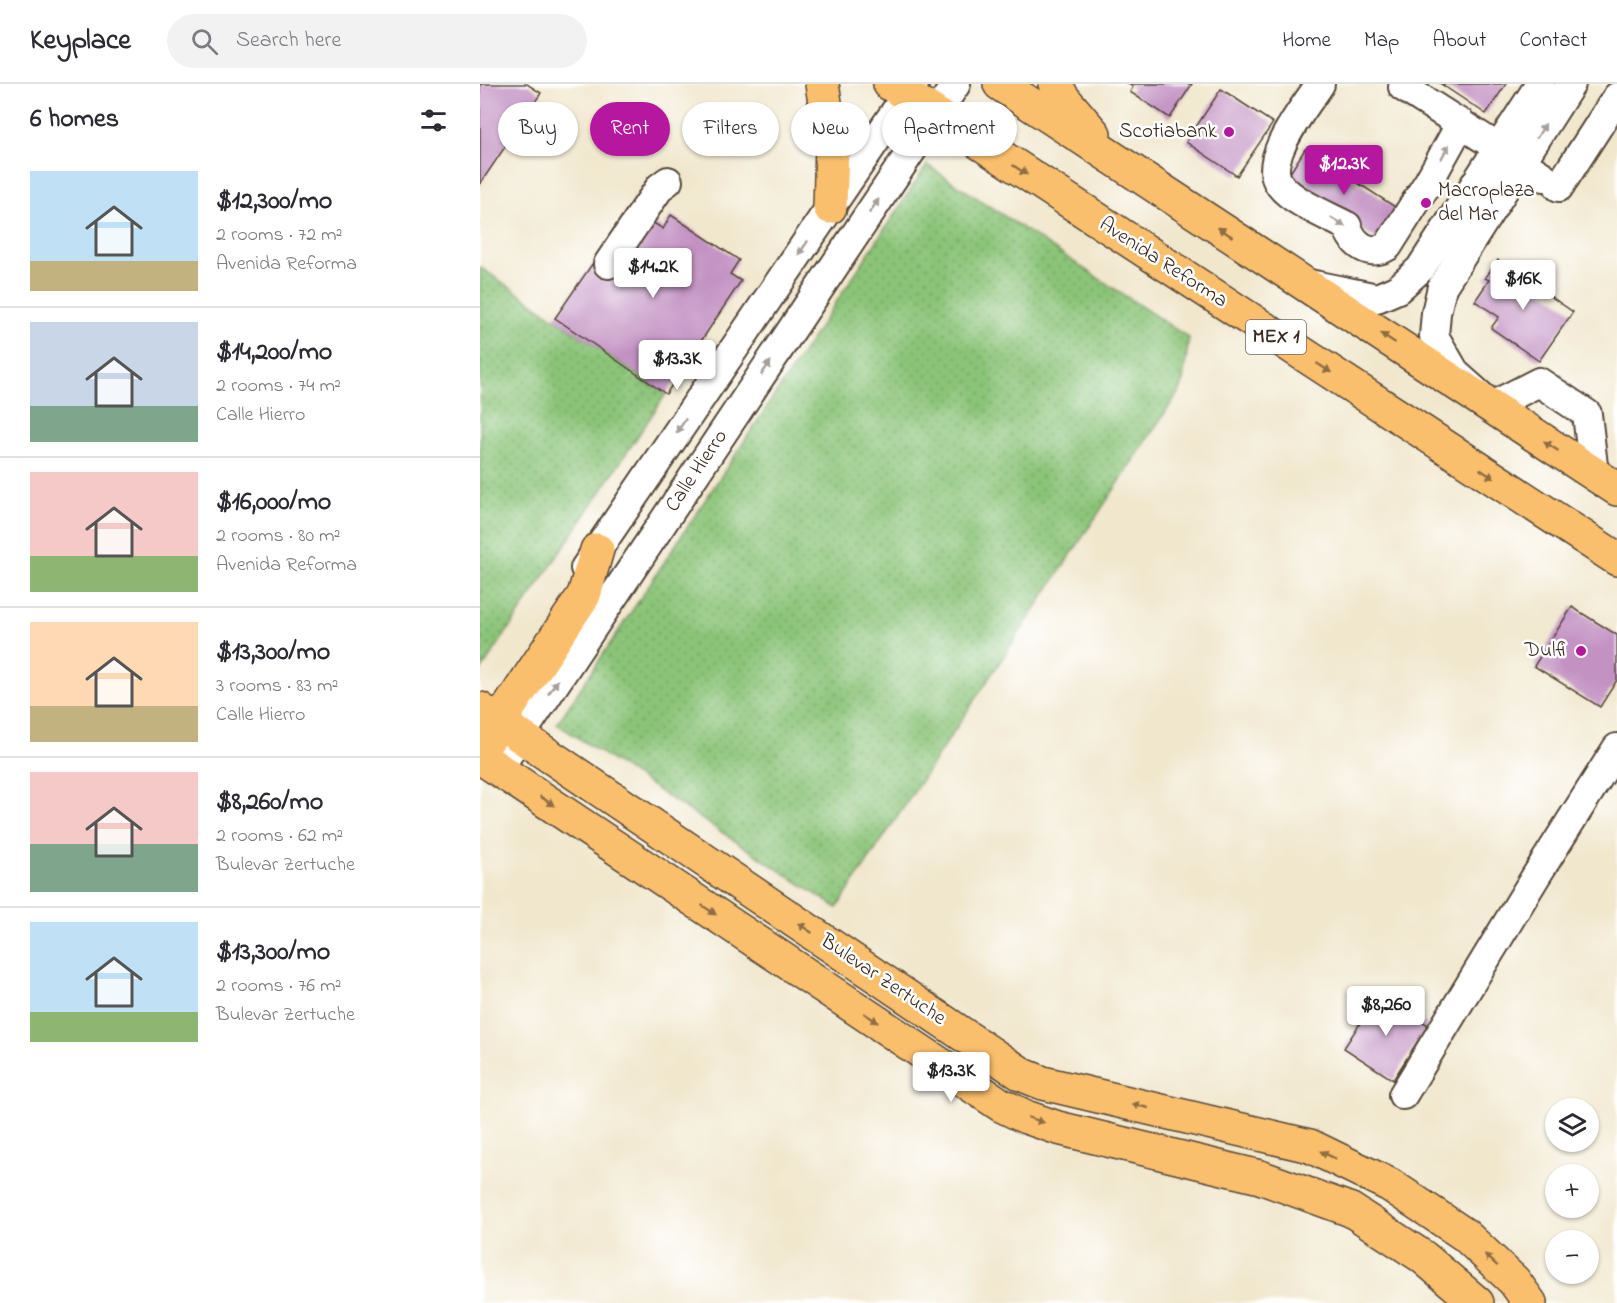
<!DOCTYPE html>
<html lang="en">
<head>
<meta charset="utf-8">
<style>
	body { margin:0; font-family:"Indie Flower",sans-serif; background:#f2f2f3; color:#2b2b33; height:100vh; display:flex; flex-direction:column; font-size:22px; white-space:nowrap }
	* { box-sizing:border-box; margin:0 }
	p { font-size:20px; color:#7c7c81 }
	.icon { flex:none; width:33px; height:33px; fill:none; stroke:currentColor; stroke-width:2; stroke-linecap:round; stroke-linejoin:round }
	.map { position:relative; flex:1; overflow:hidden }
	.details { display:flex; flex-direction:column; background:#fff; width:480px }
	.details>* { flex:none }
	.top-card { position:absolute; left:18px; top:18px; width:570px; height:54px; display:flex; gap:12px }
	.controls { position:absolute; left:1065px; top:1014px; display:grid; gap:12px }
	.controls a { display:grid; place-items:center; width:54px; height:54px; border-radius:50%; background:#fff; box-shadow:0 2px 4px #0004; font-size:30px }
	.price { position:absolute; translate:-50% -51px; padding:0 14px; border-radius:6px; background:#fff; color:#222; font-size:20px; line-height:39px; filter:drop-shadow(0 2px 3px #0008) }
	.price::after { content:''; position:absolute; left:50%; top:36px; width:18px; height:14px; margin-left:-9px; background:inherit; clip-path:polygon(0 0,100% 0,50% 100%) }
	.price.on { background:#b5179e; color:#fff }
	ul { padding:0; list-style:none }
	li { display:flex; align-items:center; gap:18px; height:150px; padding:0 30px }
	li+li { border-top:2px solid #e1e1e2 }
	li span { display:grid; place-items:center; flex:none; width:168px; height:120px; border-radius:0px; color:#555 }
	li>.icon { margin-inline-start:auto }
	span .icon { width:72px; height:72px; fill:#fffc; stroke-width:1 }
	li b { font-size:26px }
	h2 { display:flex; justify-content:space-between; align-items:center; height:72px; padding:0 30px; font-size:26px }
	.tag { padding:0 21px; border-radius:27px; background:#fff; box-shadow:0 2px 4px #0004; font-size:21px; line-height:54px }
	.tag.on { background:#b5179e; color:#fff }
	header { display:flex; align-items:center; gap:36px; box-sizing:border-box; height:84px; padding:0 30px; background:#fff; border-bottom:2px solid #e1e1e2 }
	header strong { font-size:28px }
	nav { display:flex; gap:33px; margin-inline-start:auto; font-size:21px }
	.search { width:420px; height:54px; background:#f2f2f3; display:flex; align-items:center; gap:15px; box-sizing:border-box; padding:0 21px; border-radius:33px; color:#7c7c81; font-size:22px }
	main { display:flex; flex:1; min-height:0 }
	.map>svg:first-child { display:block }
</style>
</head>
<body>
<header>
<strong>Keyplace</strong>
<div class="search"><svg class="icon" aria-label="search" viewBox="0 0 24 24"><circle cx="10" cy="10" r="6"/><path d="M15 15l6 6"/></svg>Search here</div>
<nav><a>Home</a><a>Map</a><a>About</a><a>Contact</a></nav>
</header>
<main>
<section class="details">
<h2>6 homes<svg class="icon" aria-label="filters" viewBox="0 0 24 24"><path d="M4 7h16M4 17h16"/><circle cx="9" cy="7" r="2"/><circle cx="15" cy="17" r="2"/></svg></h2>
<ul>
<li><span style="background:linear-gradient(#bfe0f5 75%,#c2b280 0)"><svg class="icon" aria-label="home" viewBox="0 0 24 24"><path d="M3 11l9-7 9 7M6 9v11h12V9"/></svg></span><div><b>$12,300/mo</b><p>2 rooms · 72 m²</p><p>Avenida Reforma</p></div></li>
<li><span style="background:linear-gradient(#c9d6e8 70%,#7fa58c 0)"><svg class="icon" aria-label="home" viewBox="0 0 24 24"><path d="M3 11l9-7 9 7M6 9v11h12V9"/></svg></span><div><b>$14,200/mo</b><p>2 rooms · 74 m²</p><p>Calle Hierro</p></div></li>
<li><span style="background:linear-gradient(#f6c9c9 70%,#8fb573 0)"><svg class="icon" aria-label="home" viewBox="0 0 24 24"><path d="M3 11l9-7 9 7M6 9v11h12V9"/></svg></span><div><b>$16,000/mo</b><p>2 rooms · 80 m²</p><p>Avenida Reforma</p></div></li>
<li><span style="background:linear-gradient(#ffd9b3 70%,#c2b280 0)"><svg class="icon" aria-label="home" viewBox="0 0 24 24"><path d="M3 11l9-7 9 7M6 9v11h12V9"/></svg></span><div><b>$13,300/mo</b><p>3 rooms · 83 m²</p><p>Calle Hierro</p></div></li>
<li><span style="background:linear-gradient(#f6c9c9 60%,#7fa58c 0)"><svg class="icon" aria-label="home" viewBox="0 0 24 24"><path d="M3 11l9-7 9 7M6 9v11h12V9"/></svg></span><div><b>$8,260/mo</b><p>2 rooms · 62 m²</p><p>Bulevar Zertuche</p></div></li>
<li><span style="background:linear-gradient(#bfe0f5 75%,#8fb573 0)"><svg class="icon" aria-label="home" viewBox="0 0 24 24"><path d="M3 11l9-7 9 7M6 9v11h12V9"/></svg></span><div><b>$13,300/mo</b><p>2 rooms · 76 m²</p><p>Bulevar Zertuche</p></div></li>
</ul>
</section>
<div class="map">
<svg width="1137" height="1219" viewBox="0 0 1137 1219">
	<defs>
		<pattern id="grass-dots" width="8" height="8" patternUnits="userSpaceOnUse" patternTransform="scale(1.5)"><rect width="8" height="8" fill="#8bc478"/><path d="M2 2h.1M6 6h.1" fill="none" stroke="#739f62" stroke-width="1.8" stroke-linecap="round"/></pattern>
	</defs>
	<rect width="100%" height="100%" fill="#fff"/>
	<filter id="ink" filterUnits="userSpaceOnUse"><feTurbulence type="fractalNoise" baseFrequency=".0167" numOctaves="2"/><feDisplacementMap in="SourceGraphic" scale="12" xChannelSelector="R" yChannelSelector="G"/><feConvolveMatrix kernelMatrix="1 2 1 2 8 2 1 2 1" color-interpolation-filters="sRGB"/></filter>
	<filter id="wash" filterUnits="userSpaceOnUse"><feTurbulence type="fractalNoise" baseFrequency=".008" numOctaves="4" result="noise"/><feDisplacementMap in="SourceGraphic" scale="24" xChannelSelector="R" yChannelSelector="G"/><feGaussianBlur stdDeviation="1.35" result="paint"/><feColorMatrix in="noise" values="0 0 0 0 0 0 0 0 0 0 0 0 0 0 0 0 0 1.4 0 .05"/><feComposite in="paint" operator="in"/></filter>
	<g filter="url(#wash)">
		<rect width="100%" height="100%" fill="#f1e7cd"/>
		<path fill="url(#grass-dots)" stroke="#63774b" stroke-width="1.5" d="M447 81 709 254 702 303 357 824 77 640Z
			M0 183 186 310 0 588Z"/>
		<g id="blocks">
			<path fill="#c392c3" d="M0 0H47L61 9 0 100Z
				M648 0H712L690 34 650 8 653 3Z
				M961 0H1026L1006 30Z
				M741 5 793 39 757 92 706 58Z
				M825 65 923 128 903 159 805 97Z
				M191 131 259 176 250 190 261 197 186 310 75 234 117 173 172 138 183 145Z
				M1018 176 1093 228 1059 277 1011 244 1019 233 995 217 1009 196 1005 194Z
				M1092 523 1137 551V596L1120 623 1054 582Z
				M899 910 948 941 913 996 864 964Z"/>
		</g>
	</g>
	<g filter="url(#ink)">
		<use href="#blocks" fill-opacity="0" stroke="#564638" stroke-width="1.5"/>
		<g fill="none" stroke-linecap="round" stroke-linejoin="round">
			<defs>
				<path id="minor" d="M840 0C826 22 780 76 800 101 813 118 848 132 867 142 873 161 890 173 908 162L949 97 981 39
					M925 0 923 3 1064 93
					M1091 0 962 203 956 229 954 252 976 290 1012 322 1059 298 1107 330 1114 390
					M1079 103 1137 13
					M128 180 180 103 188 97
					M829 200 897 214 918 205 940 185 1060 0
					M105 484 434 0
					M18 685 476 0
					M923 1011 1056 792 1137 664"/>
				<path id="major" d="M0 625 543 991 563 999 830 1062 910 1101 985 1151 1034 1197 1050 1219
					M8 655 104 511 117 466
					M0 673 521 1021 546 1033 578 1044 780 1093 871 1126 943 1173 997 1219"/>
				<path id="highway" d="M342 0 352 62 350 123
					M410 0 1137 475
					M520 0 1137 405
					M575 0 583 14 614 50"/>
			</defs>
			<use href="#minor" stroke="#564638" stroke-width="32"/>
			<use href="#major" stroke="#564638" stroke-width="36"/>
			<use href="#highway" stroke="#564638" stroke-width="36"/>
			<use href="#minor" stroke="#fff" stroke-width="28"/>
			<use href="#major" stroke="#f9bf6d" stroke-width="33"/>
			<use href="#highway" stroke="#f9bf6d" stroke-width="33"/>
		</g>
		<defs><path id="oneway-solid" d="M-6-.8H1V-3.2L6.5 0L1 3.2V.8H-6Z" transform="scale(1.5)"/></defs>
		<g fill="#a79f9a">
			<use href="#oneway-solid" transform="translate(1061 47) rotate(-58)"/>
			<use href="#oneway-solid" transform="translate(965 68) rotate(-61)"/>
			<use href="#oneway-solid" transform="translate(394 122) rotate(-56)"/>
			<use href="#oneway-solid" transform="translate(858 138) rotate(32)"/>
			<use href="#oneway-solid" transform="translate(323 164) rotate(124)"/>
			<use href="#oneway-solid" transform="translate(286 284) rotate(-56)"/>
			<use href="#oneway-solid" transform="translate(201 342) rotate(124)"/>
			<use href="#oneway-solid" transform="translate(73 603) rotate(-56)"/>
		</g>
		<g fill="#906d42">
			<use href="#oneway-solid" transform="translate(540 86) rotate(33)"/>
			<use href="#oneway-solid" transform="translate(745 148) rotate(-147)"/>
			<use href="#oneway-solid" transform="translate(908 254) rotate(-147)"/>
			<use href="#oneway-solid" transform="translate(844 284) rotate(33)"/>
			<use href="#oneway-solid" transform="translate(1071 362) rotate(-146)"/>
			<use href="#oneway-solid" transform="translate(1007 390) rotate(33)"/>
			<use href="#oneway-solid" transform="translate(67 717) rotate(34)"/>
			<use href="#oneway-solid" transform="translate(229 826) rotate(34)"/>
			<use href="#oneway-solid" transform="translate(325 844) rotate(-146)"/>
			<use href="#oneway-solid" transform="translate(391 934) rotate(34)"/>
			<use href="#oneway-solid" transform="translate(660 1022) rotate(-167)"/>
			<use href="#oneway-solid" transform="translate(556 1036) rotate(18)"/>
			<use href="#oneway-solid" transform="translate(848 1071) rotate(-154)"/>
			<use href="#oneway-solid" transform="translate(1011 1176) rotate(-137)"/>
		</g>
	</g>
	<g fill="#b5179e" stroke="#fff" stroke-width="2">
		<circle cx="749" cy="48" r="6"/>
		<circle cx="946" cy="119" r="6"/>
		<circle cx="1101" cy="567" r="6"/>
	</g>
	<g text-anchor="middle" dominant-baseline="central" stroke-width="5" stroke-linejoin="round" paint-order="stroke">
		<rect fill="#fff" stroke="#766a62" stroke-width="1.5" x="766" y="236" width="60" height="34" rx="4.5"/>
		<g font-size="20" font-weight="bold" fill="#3b2a1e">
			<text x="796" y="253">MEX 1</text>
		</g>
		<g font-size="21" fill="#3b2a1e" stroke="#fff" text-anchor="end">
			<text x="737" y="48">Scotiabank</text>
			<text x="958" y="107" text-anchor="start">Macroplaza<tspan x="958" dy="24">del Mar</tspan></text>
			<text x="1089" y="567">Dulfi</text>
		</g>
		<g font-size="21" fill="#3b2a1e" stroke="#fff">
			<text transform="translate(683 179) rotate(33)">Avenida Reforma</text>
			<text transform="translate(217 387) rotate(-56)">Calle Hierro</text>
			<text transform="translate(403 896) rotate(34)">Bulevar Zertuche</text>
		</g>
	</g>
</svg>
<div class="controls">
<a><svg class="icon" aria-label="layers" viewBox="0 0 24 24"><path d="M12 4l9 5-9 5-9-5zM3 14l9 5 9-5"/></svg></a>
<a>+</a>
<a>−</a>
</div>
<b class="price on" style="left:864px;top:112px">$12.3K</b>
<b class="price" style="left:173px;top:215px">$14.2K</b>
<b class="price" style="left:1043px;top:227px">$16K</b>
<b class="price" style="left:197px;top:307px">$13.3K</b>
<b class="price" style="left:906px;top:953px">$8,260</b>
<b class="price" style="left:471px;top:1019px">$13.3K</b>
<div class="top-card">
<a class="tag">Buy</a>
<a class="tag on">Rent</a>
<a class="tag">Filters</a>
<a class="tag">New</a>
<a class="tag">Apartment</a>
</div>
</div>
</main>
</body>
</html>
